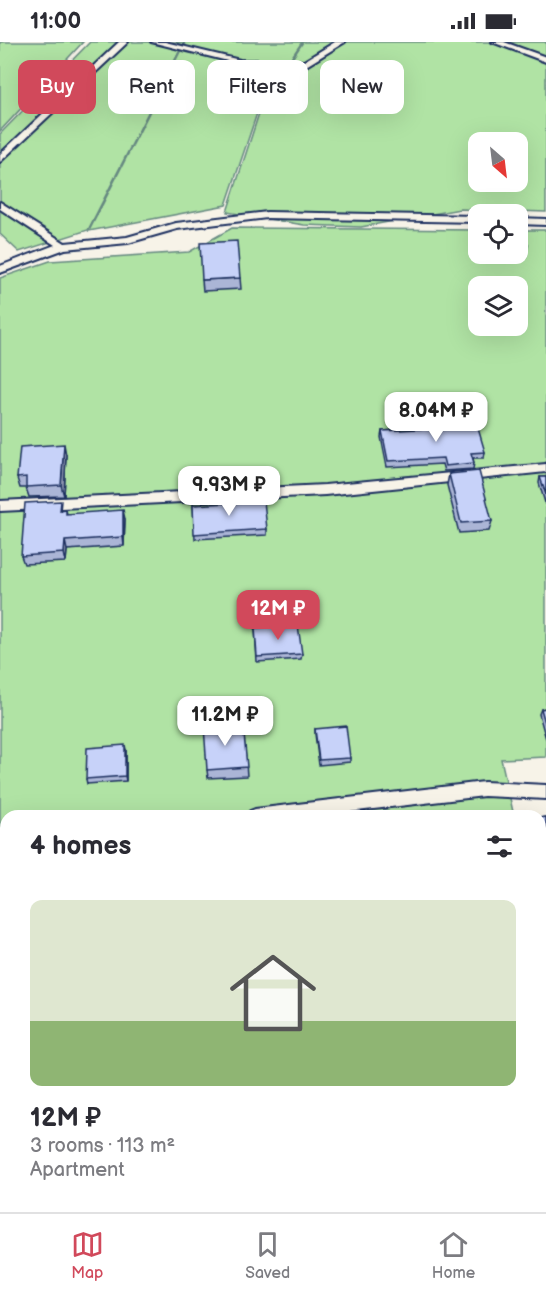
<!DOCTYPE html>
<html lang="en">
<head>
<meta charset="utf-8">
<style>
	body { margin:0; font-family:"Balsamiq Sans",sans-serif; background:#f7f7f7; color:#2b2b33; height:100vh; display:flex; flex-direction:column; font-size:22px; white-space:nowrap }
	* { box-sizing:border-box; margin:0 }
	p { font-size:20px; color:#7c7c81 }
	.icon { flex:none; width:33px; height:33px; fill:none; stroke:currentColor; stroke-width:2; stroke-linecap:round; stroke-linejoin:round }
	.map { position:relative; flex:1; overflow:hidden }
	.panel { position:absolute; left:0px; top:768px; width:546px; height:402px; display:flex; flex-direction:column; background:#fff; border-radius:18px 18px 0 0; box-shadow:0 6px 24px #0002 }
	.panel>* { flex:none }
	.banner { position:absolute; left:18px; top:18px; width:510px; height:54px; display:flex; gap:12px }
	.needle { width:39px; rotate:152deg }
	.controls { position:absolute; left:468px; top:90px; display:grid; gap:12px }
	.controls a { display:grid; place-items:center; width:60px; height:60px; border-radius:12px; background:#fff; box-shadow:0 6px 24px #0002; font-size:30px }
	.price { position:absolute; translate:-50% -51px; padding:0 14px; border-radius:12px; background:#fff; color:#222; font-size:20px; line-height:39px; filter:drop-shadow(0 2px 3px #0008) }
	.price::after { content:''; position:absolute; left:50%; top:36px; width:18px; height:14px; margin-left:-9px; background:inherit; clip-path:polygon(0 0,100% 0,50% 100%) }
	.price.active { background:#d1495b; color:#fff }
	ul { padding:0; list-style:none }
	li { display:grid; align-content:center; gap:12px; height:318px; padding:0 30px }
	li span { display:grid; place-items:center; height:186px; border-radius:12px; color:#555 }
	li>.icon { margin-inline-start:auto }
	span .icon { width:108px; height:108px; fill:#fffc; stroke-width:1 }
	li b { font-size:26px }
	h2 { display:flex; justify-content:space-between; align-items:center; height:72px; padding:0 30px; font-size:26px }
	.chip { padding:0 21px; border-radius:12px; background:#fff; box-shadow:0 6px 24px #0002; font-size:21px; line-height:54px }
	.chip.active { background:#d1495b; color:#fff }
	.status { display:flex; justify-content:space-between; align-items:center; height:42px; padding:0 30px; background:#fff; direction:ltr }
	.status svg { height:16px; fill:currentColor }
	.tabs { display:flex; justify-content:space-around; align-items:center; height:84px; border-top:2px solid #e1e1e2; background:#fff; font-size:16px; color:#7c7c81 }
	.tabs a { display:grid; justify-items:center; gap:3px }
	.tabs .active { color:#d1495b }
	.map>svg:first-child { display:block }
</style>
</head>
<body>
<div class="status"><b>11:00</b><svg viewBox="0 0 49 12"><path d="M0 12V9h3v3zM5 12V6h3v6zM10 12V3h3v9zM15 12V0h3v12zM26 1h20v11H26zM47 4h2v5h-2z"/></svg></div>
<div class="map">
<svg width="546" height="1170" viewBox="0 0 546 1170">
	<rect width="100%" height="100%" fill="#f7f3e8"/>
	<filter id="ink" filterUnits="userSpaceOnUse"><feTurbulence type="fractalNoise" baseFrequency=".0167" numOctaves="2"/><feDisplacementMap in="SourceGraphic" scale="12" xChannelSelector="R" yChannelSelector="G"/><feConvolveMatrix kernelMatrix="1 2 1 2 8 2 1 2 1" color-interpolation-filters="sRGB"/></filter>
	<g filter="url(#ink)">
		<path fill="#b0e3a4" stroke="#668981" stroke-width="1.5" fill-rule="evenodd" d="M0 0H83L0 89Z
			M90 0H184L88 188 19 210 0 192V92Z
			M185 0H302L260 62 226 163 89 189Z
			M303 0H546V170L460 167 361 185 304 183 227 170 262 62ZM478 100H518V140H478Z
			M232 186 478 188V212H518V188H546V715L501 717 514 774H6V987L0 988V236L50 219 189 210ZM478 244H518V284H478Z"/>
		<path fill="#85c9e6" stroke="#5b8bb0" stroke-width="1.5" d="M546 906V1061L540 1062V907Z
			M6 1031V1164H261L248 1170H0V1034Z"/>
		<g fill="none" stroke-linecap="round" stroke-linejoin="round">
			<defs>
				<path id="service" d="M119 0H128L0 120V112Z
					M151 0H165L240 18 304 19 335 0H345L306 24 240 22Z
					M492 0H504L546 15V20Z
					M0 160 65 201 127 195 176 181 267 170 478 174V180L267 176 177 187 128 201 65 207 0 231V224L55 203 0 167Z
					M518 176 546 177V183L518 182Z
					M546 422V430L325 453 0 469V459L325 443Z
					M484 740 546 743V757L484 754 314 774H247L250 769 255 767Z
					M6 796V810L0 811V797Z"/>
			</defs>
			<use href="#service" stroke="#1b2f5e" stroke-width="4"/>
			<use href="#service" fill="#f7f3e8" fill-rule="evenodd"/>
		</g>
		<path fill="#abb5d6" stroke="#1b2f5e" stroke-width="1.5" d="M518 174 528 203 526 214 497 216 495 212H518Z
			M240 236 241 247 203 249 202 238Z
			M448 378 485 410 484 416H473L474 421 473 427 444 429 442 422 387 425 381 395 382 389 447 385Z
			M66 413 64 454 29 455 26 446H20L17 436Z
			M449 432 492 479 489 489 459 491 447 443Z
			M540 435H546V464L539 441Z
			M193 463 267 487V493L195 497Z
			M63 468H66L67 472 125 477 124 504 67 508 66 520 24 522 21 514Z
			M255 586 302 612 301 617 257 620Z
			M546 666V697L539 672 541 667Z
			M243 681 247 734 208 736 207 728Z
			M315 687 350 716V720L319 723 315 692Z
			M126 708V739L87 742 86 737Z
			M546 775V867H540V776Z"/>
		<path fill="#8b93ae" stroke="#1b2f5e" stroke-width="1.5" d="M64 402 66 413 64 454 61 443Z
			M123 468 125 477 124 504 123 495Z
			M65 499 67 508 66 520 64 511Z
			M125 703 126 708V739L125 734Z"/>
		<path fill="#c7d2f9" stroke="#1b2f5e" stroke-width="1.5" d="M518 174 528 203 518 204Z
			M237 199 240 236 202 238 200 201Z
			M475 376 485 410 471 411 474 421 445 424 443 416 388 419 382 389 450 385 448 378Z
			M64 402 61 443 26 445V435L17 436 20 405Z
			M479 429 492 479 461 481 449 432Z
			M540 435H546V453Z
			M61 459 60 469 66 468V472L123 468V495L65 499 64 511 21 514 25 461Z
			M264 459 267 487 194 492 193 463Z
			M298 583 302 612 257 615 255 586Z
			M546 666V684L541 667Z
			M243 681 247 725 207 728 204 684Z
			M346 684 350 716 319 718 315 687Z
			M125 703V734L86 737 87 706Z
			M546 775V860L540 861V776Z"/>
	</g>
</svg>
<div class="controls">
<a><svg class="needle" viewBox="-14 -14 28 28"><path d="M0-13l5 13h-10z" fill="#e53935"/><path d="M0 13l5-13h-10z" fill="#7c7c81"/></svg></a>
<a><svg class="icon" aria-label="locate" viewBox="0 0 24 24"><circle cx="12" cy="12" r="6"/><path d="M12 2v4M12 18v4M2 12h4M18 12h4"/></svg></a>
<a><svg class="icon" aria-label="layers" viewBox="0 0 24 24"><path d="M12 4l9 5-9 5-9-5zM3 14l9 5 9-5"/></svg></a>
</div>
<b class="price" style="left:436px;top:401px">8.04M ₽</b>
<b class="price" style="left:229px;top:475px">9.93M ₽</b>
<b class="price active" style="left:278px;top:599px">12M ₽</b>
<b class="price" style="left:225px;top:705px">11.2M ₽</b>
<div class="banner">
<a class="chip active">Buy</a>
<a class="chip">Rent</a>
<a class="chip">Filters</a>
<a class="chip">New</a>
</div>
<section class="panel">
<h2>4 homes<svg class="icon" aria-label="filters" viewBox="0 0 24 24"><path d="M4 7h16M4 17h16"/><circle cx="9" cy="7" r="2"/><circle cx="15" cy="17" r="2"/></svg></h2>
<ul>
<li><span style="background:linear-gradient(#dfe7d0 65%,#8fb573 0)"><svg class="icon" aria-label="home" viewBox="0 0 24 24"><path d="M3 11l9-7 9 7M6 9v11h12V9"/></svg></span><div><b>12M ₽</b><p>3 rooms · 113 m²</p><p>Apartment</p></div></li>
</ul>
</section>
</div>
<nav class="tabs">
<a class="active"><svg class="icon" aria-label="map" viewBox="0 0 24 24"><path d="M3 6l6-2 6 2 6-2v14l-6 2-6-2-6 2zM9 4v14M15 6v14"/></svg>Map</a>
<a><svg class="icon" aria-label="saved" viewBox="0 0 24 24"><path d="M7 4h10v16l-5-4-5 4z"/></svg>Saved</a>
<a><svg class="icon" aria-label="home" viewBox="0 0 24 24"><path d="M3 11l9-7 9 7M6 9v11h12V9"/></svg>Home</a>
</nav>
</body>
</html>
